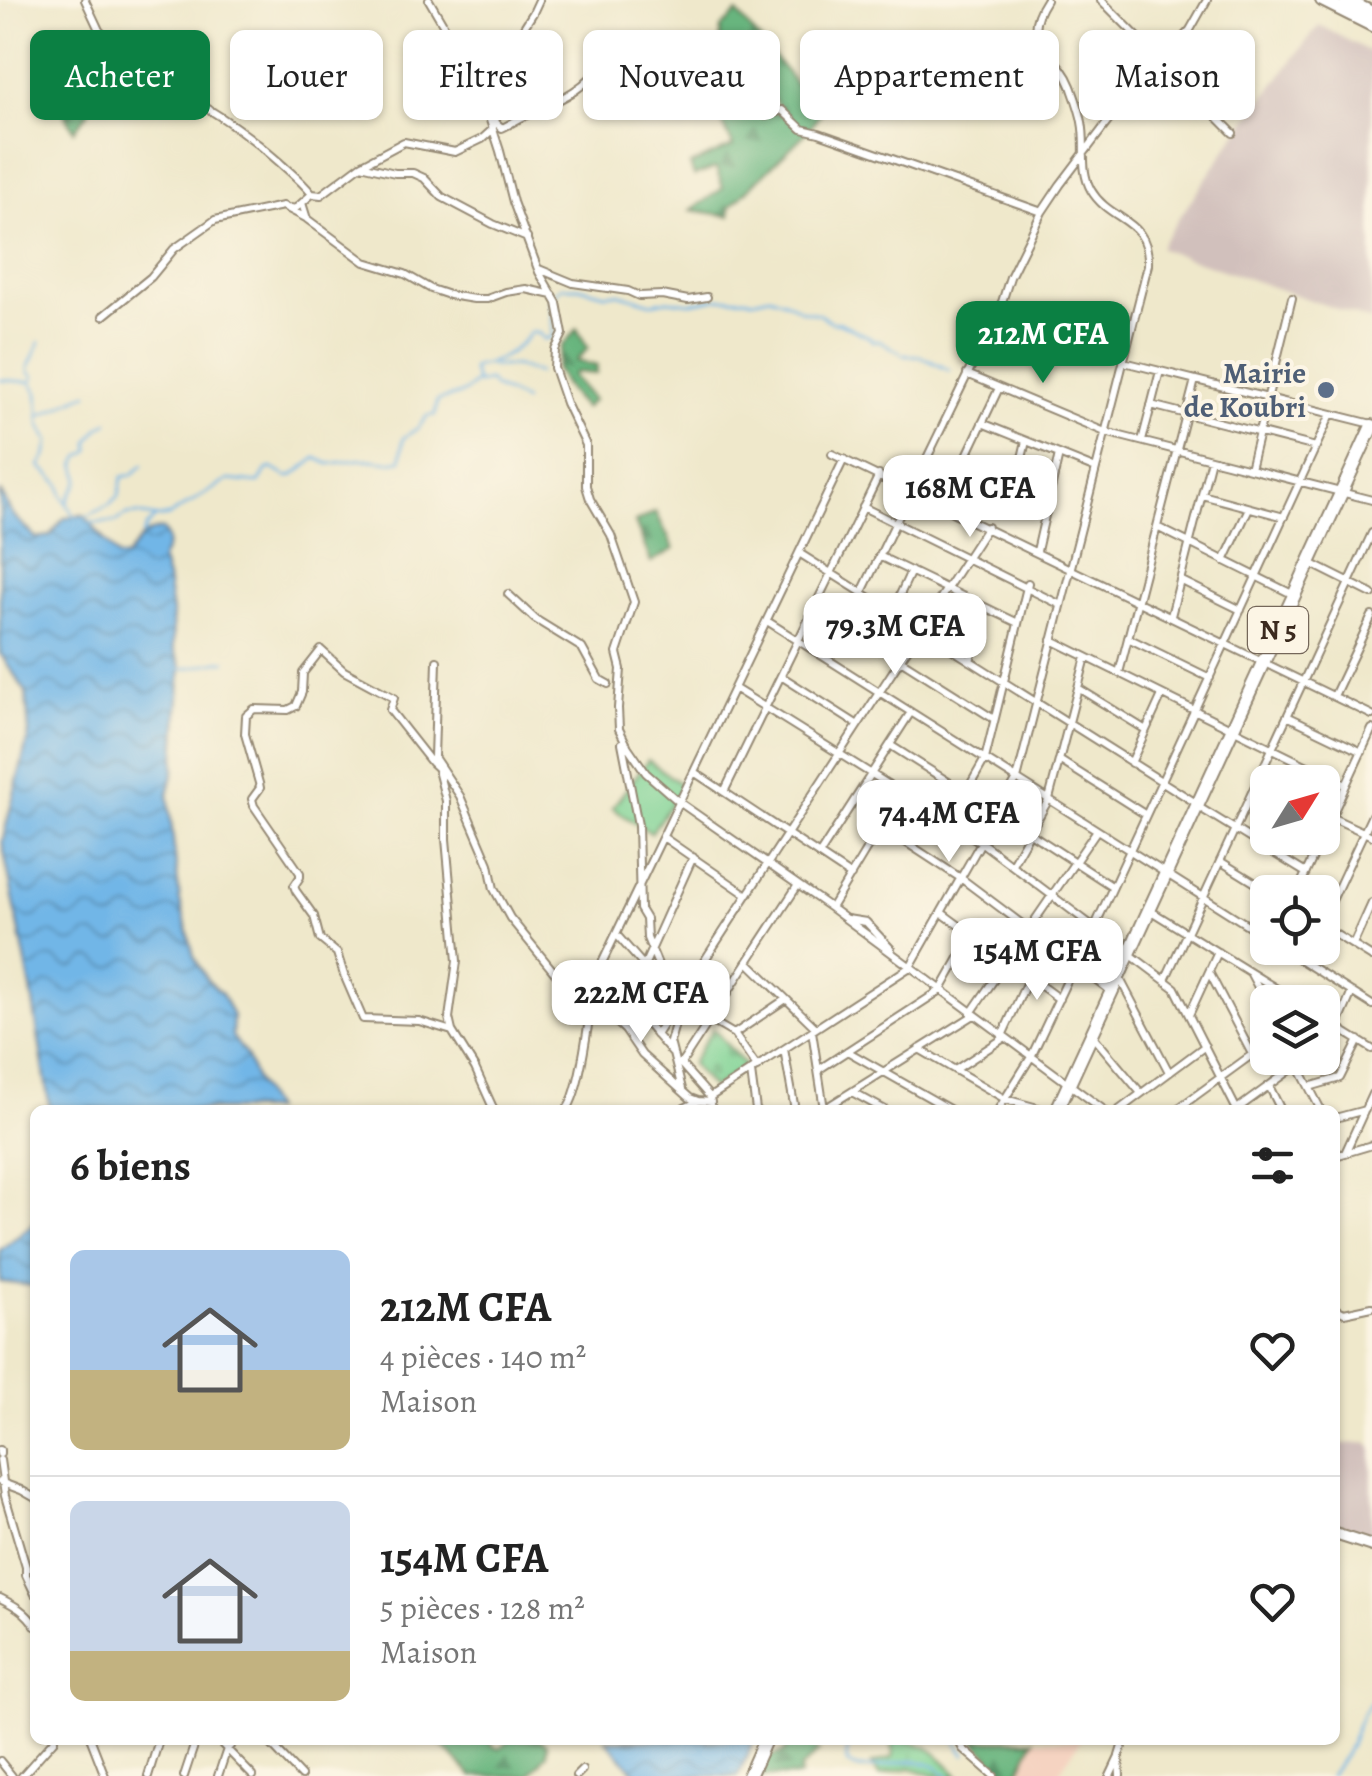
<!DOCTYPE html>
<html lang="fr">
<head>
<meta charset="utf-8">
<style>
	body { margin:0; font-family:Alegreya,serif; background:#f2f2f2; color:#222; height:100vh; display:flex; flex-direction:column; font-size:38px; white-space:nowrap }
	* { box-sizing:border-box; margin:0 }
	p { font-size:32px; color:#767676 }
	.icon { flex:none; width:55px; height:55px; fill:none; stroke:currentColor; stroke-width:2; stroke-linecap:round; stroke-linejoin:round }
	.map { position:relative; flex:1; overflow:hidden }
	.panel { position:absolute; left:30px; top:1105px; width:1310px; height:640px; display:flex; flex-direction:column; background:#fff; border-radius:15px; box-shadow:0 2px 8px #0004 }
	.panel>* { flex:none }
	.banner { position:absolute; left:30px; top:30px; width:1312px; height:90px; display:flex; gap:20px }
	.needle { width:65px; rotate:53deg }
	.controls { position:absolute; left:1250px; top:765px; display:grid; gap:20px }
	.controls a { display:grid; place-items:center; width:90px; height:90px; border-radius:15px; background:#fff; box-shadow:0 2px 8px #0004; font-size:50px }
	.price { position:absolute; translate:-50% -85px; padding:0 22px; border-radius:20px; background:#fff; color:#222; font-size:32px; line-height:65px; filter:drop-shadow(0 2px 5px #0008) }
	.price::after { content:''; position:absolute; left:50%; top:60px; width:30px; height:22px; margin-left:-15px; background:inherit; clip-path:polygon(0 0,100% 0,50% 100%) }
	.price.selected { background:#0b8043; color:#fff }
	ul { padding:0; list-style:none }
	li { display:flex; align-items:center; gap:30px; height:250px; padding:0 40px }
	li+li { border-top:2px solid #e0e0e0 }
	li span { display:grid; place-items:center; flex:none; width:280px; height:200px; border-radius:15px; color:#555 }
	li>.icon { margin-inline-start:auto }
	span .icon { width:120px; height:120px; fill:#fffc; stroke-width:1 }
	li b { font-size:42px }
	h2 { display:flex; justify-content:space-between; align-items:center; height:120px; padding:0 40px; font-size:42px }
	.tag { padding:0 35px; border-radius:15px; background:#fff; box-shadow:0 2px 8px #0004; font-size:35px; line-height:90px }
	.tag.selected { background:#0b8043; color:#fff }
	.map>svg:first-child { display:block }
</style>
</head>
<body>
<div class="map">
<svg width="1372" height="1776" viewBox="0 0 1372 1776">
	<defs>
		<pattern id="forest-firs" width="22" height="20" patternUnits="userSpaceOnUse" patternTransform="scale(2.5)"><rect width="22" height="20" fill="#68b57e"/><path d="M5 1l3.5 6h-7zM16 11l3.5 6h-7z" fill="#579367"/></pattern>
		<pattern id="wetland-marsh" width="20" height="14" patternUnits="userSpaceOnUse" patternTransform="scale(2.5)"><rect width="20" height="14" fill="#80d395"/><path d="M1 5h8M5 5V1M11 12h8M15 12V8" fill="none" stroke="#70b580"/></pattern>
		<pattern id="cemetery-stones" width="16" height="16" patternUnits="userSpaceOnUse" patternTransform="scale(2.5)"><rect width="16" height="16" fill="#80d395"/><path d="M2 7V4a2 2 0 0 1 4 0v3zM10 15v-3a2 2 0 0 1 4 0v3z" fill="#70b580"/></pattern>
		<pattern id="water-waves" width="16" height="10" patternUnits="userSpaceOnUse" patternTransform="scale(2.5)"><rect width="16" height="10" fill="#71b6e7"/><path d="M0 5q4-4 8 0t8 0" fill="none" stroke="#5e94bb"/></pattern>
	</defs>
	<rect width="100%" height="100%" fill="#fcf5e5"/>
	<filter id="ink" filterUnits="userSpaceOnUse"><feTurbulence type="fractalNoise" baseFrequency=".01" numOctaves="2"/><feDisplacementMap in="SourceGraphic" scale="20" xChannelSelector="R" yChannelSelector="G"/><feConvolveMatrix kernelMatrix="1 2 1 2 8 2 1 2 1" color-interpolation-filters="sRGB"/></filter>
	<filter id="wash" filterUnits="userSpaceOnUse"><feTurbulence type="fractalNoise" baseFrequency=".0048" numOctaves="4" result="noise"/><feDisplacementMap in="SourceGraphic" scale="40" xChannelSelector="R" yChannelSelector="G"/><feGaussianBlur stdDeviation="2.25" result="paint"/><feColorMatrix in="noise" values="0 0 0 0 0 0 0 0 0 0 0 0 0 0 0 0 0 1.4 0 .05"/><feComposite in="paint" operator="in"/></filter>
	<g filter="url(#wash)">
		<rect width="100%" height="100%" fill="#efe8cb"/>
		<path fill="#f5d3c1" d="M975 1740H1081L1056 1776H1036L1001 1770Z"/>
		<path fill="#d1c0bc" d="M1319 25 1372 53V321L1161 249 1160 246 1237 133Z
			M1367 1443 1372 1447V1536L1335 1527V1444Z"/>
		<path fill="#80d395" stroke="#5e7e5a" stroke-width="2.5" d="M648 760 683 786 651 833 612 808Z"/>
		<path fill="url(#forest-firs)" stroke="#52704e" stroke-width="2.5" fill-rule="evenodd" d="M737 13 808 98 827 91 832 97 808 131 730 207V216L691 210 723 188 716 168 694 176 690 165 733 146 711 97 717 83 721 28ZM755 71 781 110 762 116 748 109 757 101 742 80Z
			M86 68 110 73 86 116 74 130 60 104Z
			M577 329 588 348 576 361 597 366 596 374 576 372 572 375 593 400 584 408 567 389 556 369 562 346Z
			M656 512 674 549 651 562 635 522Z
			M437 1740H491L490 1744 499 1749 511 1740H541L547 1744V1754L529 1776H472Z
			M790 1740H801L819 1751 800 1770 801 1776H756L763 1760 785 1751Z
			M975 1740H1034L1018 1773 1001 1770Z"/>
		<path fill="url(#wetland-marsh)" stroke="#5e7e5a" stroke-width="2.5" d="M891 1740C926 1740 935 1751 959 1776H935L911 1768 879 1775 872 1764 892 1758 894 1754Z"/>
		<path fill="url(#cemetery-stones)" stroke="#5e7e5a" stroke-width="2.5" d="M713 1028 746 1067 712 1088 691 1064Z"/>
		<path fill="url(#water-waves)" stroke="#567082" stroke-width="2.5" d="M0 491 13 515 36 538 50 536C65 520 57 516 84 515L118 557H126C136 545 146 527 163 530 171 542 167 547 161 559L167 578 172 612 173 649 181 666 174 771 168 794 180 901 194 956 207 980 222 994 233 1016 232 1036 246 1055 255 1079 273 1110H50L31 989 2 842 29 734 26 692 0 653Z
			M35 1222V1286L0 1282V1250Z
			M606 1740H754L738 1776H638Z"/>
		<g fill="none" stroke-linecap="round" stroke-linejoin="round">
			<path stroke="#71b6e7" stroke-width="2.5" d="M555 294 561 287H579L605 294 617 293 652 303 668 300 691 303 713 299 745 298 752 300 770 296 787 302 800 310 818 314 833 323 838 322 869 337 873 341H881L904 355 920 356 949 370
				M491 366H515L538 373
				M0 380 31 382 38 393 40 424 49 442 46 456 40 466 60 484 62 495 74 516
				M32 381 34 376 29 372V366L40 342
				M477 383 489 381 494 387 524 401
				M40 416 88 393
				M67 504C70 486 86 488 76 465L80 457 90 451 89 442 98 429 108 422
				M86 517 109 505 119 496 122 477 132 475 143 465
				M90 523 116 522 126 515 136 514 159 518 169 516 228 480 259 483 266 470 272 468 287 477 293 476 316 458 329 464 363 459 389 462 401 460 403 438 418 428 427 416 435 415 437 401C454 395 463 397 476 381L472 369 474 367C497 363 517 351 531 332L540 334 544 339 553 337 551 301
				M143 535 146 527 155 518
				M179 669C196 668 210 662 226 661
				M850 1740C849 1747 844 1758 848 1763 861 1776 895 1761 911 1761 926 1761 938 1767 949 1776
				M955 1740 965 1755
				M1330 1776C1334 1768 1340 1763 1345 1755 1355 1738 1357 1715 1372 1702"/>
		</g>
	</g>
	<g filter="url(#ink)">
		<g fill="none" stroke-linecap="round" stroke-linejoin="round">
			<defs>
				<path id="minor" d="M85 0 99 30 138 73C190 95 236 123 278 161 289 171 302 181 312 194
					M429 0 461 55 473 87 488 114 500 151 513 202 539 272 557 303 563 334 555 350 554 368 566 403 586 445V486L590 499 611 535 634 602 617 653 621 669 618 708 619 729 628 747 646 773 679 802 831 908 1104 1110
					M1101 0 1233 133
					M495 122 502 128C509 125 516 120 523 117 551 103 585 92 602 63L653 103 656 116H698L718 110 729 109 747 110 766 116 782 110 802 129 819 133 1042 212
					M361 165 404 142 455 152 482 139 492 130 499 110 509 92 510 70 521 32 533 13 539 0
					M302 203 307 219 365 262 405 274 431 289 449 295 474 299H487L506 292 526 289 553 295
					M291 208 295 209 312 194 321 195 361 165 395 173H413L424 178 442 197 493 224 527 238
					M539 269 573 283 628 291 639 296 662 295 688 300 707 297
					M103 316 151 277 174 249 208 225 215 220 283 206 306 218
					M1124 362 1372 424
					M967 374 1105 432 1372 500
					M1151 405 1316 447
					M982 423 1096 469
					M1142 441 1160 371
					M832 454 1372 715
					M1250 469 1292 298
					M960 471 1046 513
					M1202 495 1284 517
					M1013 497 1026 441
					M943 506 999 388
					M863 507 1061 605
					M1157 527 1294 595
					M1037 551 1059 454
					M799 553 1196 803
					M879 556 1018 623
					M1224 561 1249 508
					M1310 563 1372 594
					M1180 580 1241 610
					M862 592 976 357 980 342 1002 302 1010 277 1042 212 1060 185 1150 66 1171 50 1190 30 1207 0
					M508 594 535 619 582 648 599 679 608 684
					M815 606 994 719
					M892 612 911 571
					M1171 616 1211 459
					M767 621 1268 938
					M1128 638 1210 678
					M1052 640 1346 785
					M437 661 434 757 460 796 489 864 494 889 510 918 563 983 573 992 609 1015 625 1030 642 1055 690 1098 698 1101 711 1102
					M970 661 985 607
					M1119 673 1195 380
					M781 676 858 725
					M734 688 982 843 1175 988 1237 1110
					M1078 688 1146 730
					M1334 696 1372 616
					M1287 716 1362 752
					M622 743 638 825 640 909 646 919 647 938 675 1006V1024L670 1042 682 1089
					M890 745 966 793
					M1059 760 1146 815
					M1131 763 1162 695
					M438 770 446 801V839L457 961 449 1018 452 1031 475 1068 494 1110
					M694 772 851 876
					M446 776 431 762 390 710 394 698 344 671 321 650 303 673 302 692 296 706 288 710 254 709 246 716 245 734 259 783 260 788 252 799 254 806 300 873V877L294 886 296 891 314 916 320 939 337 953 344 975 363 1019 419 1021 452 1031
					M1257 781 1268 786
					M724 792 879 475
					M1197 806 1306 873
					M1322 813 1372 836
					M949 822 985 759 1028 583
					M881 826 962 879 1111 991
					M1030 833 1113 887
					M663 837 747 895
					M1322 837 1372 729
					M1265 848 1270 838
					M819 855 911 712
					M1220 861 1270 892
					M1012 864 1049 799 1086 657
					M1297 892 1322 838
					M831 908 901 792
					M1151 911 1298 1002
					M942 913 1059 999
					M847 919 866 922 891 949
					M1322 922 1372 815
					M1095 926 1331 414
					M1322 926 1372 957
					M616 934 666 991
					M1353 945 1372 903
					M1282 948 1372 1005
					M1304 961 1311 948
					M748 962 816 1028
					M703 963 728 993
					M644 966 693 857
					M599 969 672 1053
					M1209 972 1252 1054
					M1251 974 1268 1006
					M1119 977 1169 1072
					M1165 980 1372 533
					M590 988 844 459
					M971 1013 1097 830
					M1189 1015 1218 952
					M1322 1018 1372 1049
					M710 1020 734 1034 757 1067
					M1337 1027 1352 992
					M812 1031 824 1109
					M734 1034 786 999
					M656 1035 987 527
					M1002 1036 1029 977
					M1093 1036 1141 1093
					M1322 1047 1344 1031
					M784 1049 795 1110
					M919 1049 1005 1099 1045 1110
					M847 1051 951 1110
					M1294 1058 1321 1110
					M680 1063 710 1097 712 1110
					M681 1064 798 885
					M818 1070 941 990 972 935
					M955 1070 1004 1038
					M751 1072 756 1110
					M1269 1086 1281 1110
					M1309 1087 1340 1078 1359 1040
					M852 1092 885 1110
					M710 1097 910 967 1017 779 1148 265C1150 217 1110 223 1091 190 1079 169 1087 145 1082 122 1080 110 1075 97 1071 86 1057 49 1016 46 1046 0
					M824 1109 974 1015
					M1237 1109 1307 1058
					M566 1110C580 1096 591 1009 592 986
					M680 1110 697 1102
					M998 1110 1031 1057 1075 964
					M1119 1110 1205 1046
					M1176 1110 1268 1043
					M1335 1118 1365 1110
					M1345 1153 1372 1094
					M1335 1156 1372 1145
					M1335 1308 1344 1313 1372 1307
					M0 1454V1450
					M0 1460 5 1496 26 1567V1575L35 1594
					M0 1482 21 1490 35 1498
					M0 1598C14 1605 27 1612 35 1626
					M91 1740 105 1776
					M218 1740 253 1776
					M267 1740 301 1776
					M958 1740 963 1749 994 1776
					M0 1761 12 1776
					M22 1776 54 1740
					M148 1776 159 1740
					M184 1776 196 1740
					M218 1776 227 1749 236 1740
					M576 1776 582 1770
					M1110 1776 1119 1757
					M1120 1776 1119 1756 1124 1740"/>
				<path id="major" d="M1335 1534 1372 1546"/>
				<path id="highway" d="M1322 0 1372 25
					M1346 0 1372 13
					M1057 1110 1372 426
					M749 1776 765 1740"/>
			</defs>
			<use href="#minor" stroke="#958974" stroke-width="10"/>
			<use href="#major" stroke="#958974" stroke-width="14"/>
			<use href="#highway" stroke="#958974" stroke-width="16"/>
			<use href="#minor" stroke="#fff" stroke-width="6"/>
			<use href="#major" stroke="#fff" stroke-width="10"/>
			<use href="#highway" stroke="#fff" stroke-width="12"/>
		</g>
	</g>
	<circle fill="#5c6f8a" stroke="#fcf5e5" stroke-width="4" cx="1326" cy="390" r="10"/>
	<g text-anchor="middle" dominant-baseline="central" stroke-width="8" stroke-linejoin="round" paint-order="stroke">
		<rect fill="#fcf5e5" stroke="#75675a" stroke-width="2.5" x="1248" y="607" width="60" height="46" rx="8"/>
		<g font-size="28" font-weight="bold" fill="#3b2a1e">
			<text x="1278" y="630">N 5</text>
		</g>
		<g font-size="30" font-weight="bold" fill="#4e5e75" stroke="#fcf5e5" text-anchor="end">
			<text x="1306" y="373">Mairie<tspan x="1306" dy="34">de Koubri</tspan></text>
		</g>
	</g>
</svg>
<div class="controls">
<a><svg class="needle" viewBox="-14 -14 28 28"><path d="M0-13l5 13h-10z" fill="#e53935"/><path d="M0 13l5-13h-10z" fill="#767676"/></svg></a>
<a><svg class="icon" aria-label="locate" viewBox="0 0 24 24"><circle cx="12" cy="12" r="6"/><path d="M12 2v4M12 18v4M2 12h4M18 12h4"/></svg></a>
<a><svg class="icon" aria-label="layers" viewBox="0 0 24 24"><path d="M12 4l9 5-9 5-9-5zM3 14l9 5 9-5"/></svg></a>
</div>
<b class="price selected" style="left:1043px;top:386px">212M CFA</b>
<b class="price" style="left:970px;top:540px">168M CFA</b>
<b class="price" style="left:895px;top:678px">79.3M CFA</b>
<b class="price" style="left:949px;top:865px">74.4M CFA</b>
<b class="price" style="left:1037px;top:1003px">154M CFA</b>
<b class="price" style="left:641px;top:1045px">222M CFA</b>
<div class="banner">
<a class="tag selected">Acheter</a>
<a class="tag">Louer</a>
<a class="tag">Filtres</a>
<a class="tag">Nouveau</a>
<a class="tag">Appartement</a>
<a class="tag">Maison</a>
</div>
<section class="panel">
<h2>6 biens<svg class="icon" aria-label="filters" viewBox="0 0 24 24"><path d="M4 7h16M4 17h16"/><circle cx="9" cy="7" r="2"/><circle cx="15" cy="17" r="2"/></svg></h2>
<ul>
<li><span style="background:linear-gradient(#a9c7e8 60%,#c2b280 0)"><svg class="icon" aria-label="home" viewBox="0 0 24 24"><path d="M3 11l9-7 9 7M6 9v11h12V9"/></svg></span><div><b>212M CFA</b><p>4 pièces · 140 m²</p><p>Maison</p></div><svg class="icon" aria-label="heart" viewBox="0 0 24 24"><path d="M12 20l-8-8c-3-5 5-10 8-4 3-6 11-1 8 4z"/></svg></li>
<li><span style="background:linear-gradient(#c9d6e8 75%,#c2b280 0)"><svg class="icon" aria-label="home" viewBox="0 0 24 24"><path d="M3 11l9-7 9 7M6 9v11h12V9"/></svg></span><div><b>154M CFA</b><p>5 pièces · 128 m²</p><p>Maison</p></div><svg class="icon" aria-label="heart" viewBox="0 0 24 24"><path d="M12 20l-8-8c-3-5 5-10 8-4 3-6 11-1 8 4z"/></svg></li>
</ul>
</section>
</div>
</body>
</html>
